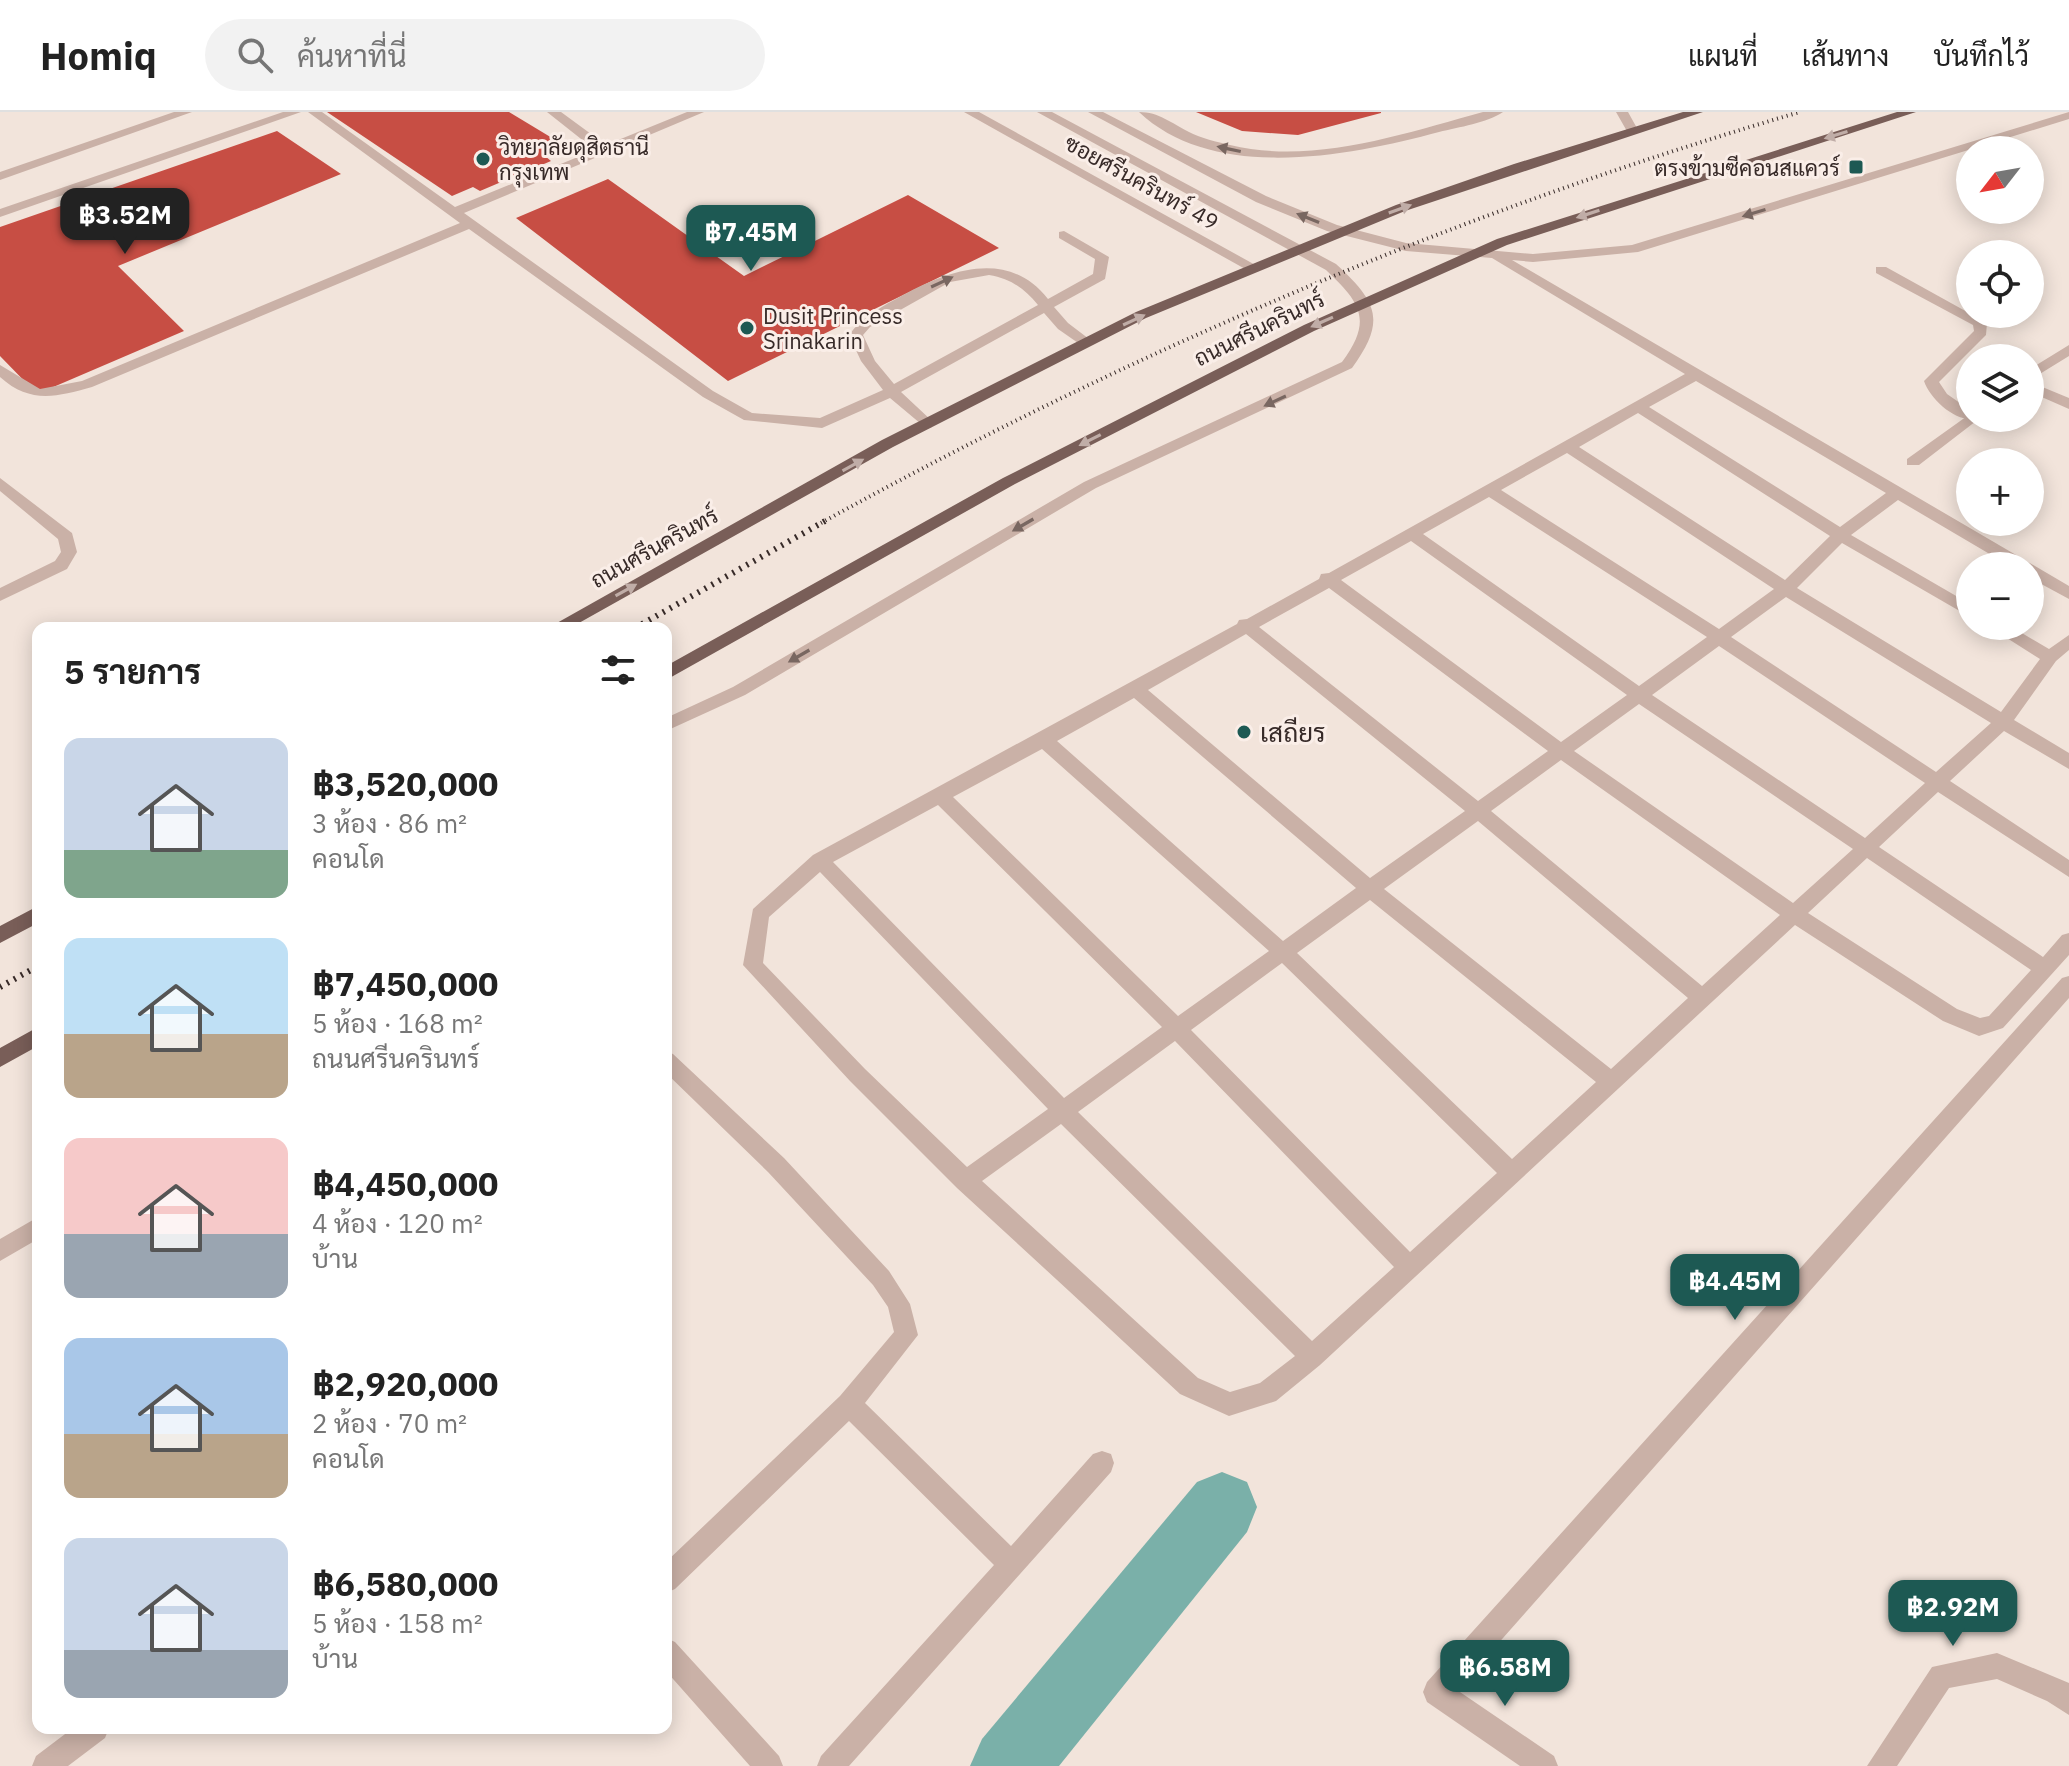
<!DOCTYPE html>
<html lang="th">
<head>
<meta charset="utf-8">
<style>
	body { margin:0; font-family:"IBM Plex Sans",Sarabun,sans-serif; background:#f2f2f2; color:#222; height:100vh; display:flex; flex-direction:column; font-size:30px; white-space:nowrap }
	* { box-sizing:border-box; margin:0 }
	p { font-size:26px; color:#767676 }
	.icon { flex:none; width:44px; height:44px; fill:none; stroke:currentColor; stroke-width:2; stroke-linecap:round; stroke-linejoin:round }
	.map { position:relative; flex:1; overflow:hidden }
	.panel { position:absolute; left:32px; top:510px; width:640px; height:1112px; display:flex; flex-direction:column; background:#fff; border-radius:16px; box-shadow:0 4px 20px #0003 }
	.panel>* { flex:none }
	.needle { width:52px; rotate:239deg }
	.fabs { position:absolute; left:1956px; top:24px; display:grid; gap:16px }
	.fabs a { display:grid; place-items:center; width:88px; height:88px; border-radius:50%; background:#fff; box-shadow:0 4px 20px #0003; font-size:40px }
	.price { position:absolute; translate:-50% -68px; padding:0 18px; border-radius:16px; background:#1d5953; color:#fff; font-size:26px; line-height:52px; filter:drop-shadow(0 2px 4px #0008) }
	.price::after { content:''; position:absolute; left:50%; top:48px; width:24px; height:18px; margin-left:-12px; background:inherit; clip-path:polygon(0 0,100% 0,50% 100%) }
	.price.active { background:#222; color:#fff }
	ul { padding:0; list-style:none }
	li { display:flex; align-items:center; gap:24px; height:200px; padding:0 32px }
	li span { display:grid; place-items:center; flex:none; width:224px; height:160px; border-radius:16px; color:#555 }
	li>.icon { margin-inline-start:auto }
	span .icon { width:96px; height:96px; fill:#fffc; stroke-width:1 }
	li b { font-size:34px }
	h2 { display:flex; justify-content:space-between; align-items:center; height:96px; padding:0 32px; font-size:34px }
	header { display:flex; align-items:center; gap:48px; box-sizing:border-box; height:112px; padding:0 40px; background:#fff; border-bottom:2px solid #e0e0e0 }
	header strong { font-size:38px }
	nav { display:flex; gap:44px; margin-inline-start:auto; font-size:28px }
	.search { width:560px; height:72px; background:#f2f2f2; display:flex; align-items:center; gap:20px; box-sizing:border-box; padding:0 28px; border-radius:44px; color:#767676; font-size:30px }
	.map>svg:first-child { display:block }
</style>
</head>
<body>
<header>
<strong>Homiq</strong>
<div class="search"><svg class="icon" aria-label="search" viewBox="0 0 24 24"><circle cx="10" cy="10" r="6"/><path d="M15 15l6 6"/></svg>ค้นหาที่นี่</div>
<nav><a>แผนที่</a><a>เส้นทาง</a><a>บันทึกไว้</a></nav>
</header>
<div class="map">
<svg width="2069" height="1654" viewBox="0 0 2069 1654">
	<rect width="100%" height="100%" fill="#f2e4db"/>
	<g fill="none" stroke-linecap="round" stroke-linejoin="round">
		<path fill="#7ab0a9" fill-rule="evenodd" d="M1222 1360 1247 1370 1257 1395 1247 1420 1059 1654H970L982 1627 1197 1370Z"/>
	</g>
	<path fill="#c74e44" d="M327 0H509L567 35 545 44 551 49 480 79 473 75 452 84Z
		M1196 0H1381V1L1298 23 1242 19Z
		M277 19 341 62 118 154 184 219 37 282 0 244V115Z
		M608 67 744 164 908 83 999 136 728 269 516 106Z"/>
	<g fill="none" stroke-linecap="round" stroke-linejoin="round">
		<path fill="#cab1a7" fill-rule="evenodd" d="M283 0H301L0 105V97Z
			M308 0H322L455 95 595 38 547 0H561L606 33 687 0H704L464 101 713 279 752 301 820 306 883 278 861 249 849 223C862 205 883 194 903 183 951 157 1009 137 1048 187L1093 162 1095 147 1059 126V120L1064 119 1109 145 1105 167 1054 195 1068 211 1093 230 1081 233 1058 217 1044 201 901 280 932 309V315L927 317 890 286 822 316 744 308 703 285 469 117 92 275C56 285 30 292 0 265V253L40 277 82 269 460 111ZM989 163C1011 167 1024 176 1038 193L894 272 875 249 863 223 870 215 950 170Z
			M1037 0H1052L1336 152C1377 190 1387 208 1352 256L1096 376 745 583 666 619V606L733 575 1084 370 1342 250C1373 208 1361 191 1326 158Z
			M1088 0H1103L1266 84 1337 113 1406 131 1533 142 1632 133 2069 0V7L1638 140 1533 150 1512 148 2069 474V487L2030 466V454H2010L1898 388 1851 423 1970 492V505L1842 431 1797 476 2001 600 2040 547 1988 514H2010L2049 537 2069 523V538L2056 549 2014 608 2069 641V657L2004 619 1950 669 2069 748V765L1938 680 1879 735 2043 845 2062 823 2069 821V843L2003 916 1979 924 1943 909 1795 813 1320 1253 1276 1289 1229 1304 1180 1282 1069 1179 957 1076 850 969 743 853 753 797 813 743 1237 512 1239 508 1247 507 1319 467 1321 462 1329 461 1685 262 1492 146 1406 139 1327 119 1256 90ZM1696 269 1886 381 1840 415 1649 295ZM1638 301 1830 424 1785 468 1579 335ZM1567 341 1774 477 1719 517 1501 378ZM1489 385 1707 525 1639 574 1423 422ZM1411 429 1627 583 1561 630 1341 468ZM1329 476 1548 639 1478 689 1259 515ZM1786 485 1991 611 1936 660 1731 525ZM1246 522 1465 699 1370 766 1148 578ZM1719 534 1925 671 1865 726 1652 583ZM1134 586 1356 776 1283 829 1057 629ZM1639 592 1853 737 1793 791 1574 639ZM1042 637 1269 839 1178 904 953 685ZM1561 648 1780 803 1702 874 1491 699ZM938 693 1162 915 1064 986 833 750ZM1478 709 1688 886 1611 957 1384 777ZM1867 746 2031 858 1989 904 1980 906 1957 897 1808 801ZM820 760 1048 997 967 1055 865 957 763 851 769 805ZM1370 788 1596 970 1512 1047 1297 841ZM1282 851 1497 1061 1410 1140 1191 918ZM1175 929 1394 1155 1312 1229 1078 1000ZM1061 1012 1295 1244 1260 1271 1230 1280 1198 1266 982 1069Z
			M1139 0C1159 0 1171 11 1189 20 1201 26 1217 30 1230 33 1313 53 1403 22 1483 0H1503C1487 11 1459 15 1439 20 1350 44 1214 71 1139 0Z
			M1616 0H1628L1638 18 1636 21H1628Z
			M1876 155H1886L1987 211 1986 223 1939 270 1947 282 1970 298V306L1975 307C1955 310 1930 287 1924 269L1974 219 1973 213 1876 161Z
			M0 366 72 421 77 440 67 457 0 489V476L55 449 61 440 58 427 0 379Z
			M666 939 673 942 784 1046 889 1159 910 1192 918 1223 865 1291 1011 1434 1093 1342 1102 1339 1111 1342 1114 1351 1111 1360 849 1654H817L821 1644 994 1453 849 1309 675 1477 666 1481V1450L840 1284 894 1220 888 1195 873 1173 768 1060 666 961Z
			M38 1105V1127L0 1149V1127Z
			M666 1526 675 1530 779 1644 783 1654H750L666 1559Z
			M73 1616H109L105 1626 68 1654H32L36 1644Z"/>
		<path fill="#cab1a7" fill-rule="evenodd" d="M174 0H192L0 68V60Z
			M964 0H979L1259 155 1247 158Z
			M2069 233V244L2030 268V257Z
			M2030 270 2069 286V297L2030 280Z
			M1970 302V306H1980L1919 353H1907V347Z
			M2069 864V886L1457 1578 1554 1644 1558 1654H1520L1427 1590 1423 1580 1427 1570 2062 866Z
			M1997 1541 2069 1571V1603L2047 1589 1997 1567 1949 1576 1897 1654H1867L1932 1555Z"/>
		<path fill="#795e58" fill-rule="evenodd" d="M1683 0H1703L1405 99 1146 206 893 335 570 516H548L882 328 1136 200 1396 93 1514 52Z
			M1897 0H1916L1507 133 1314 219 1015 372 666 568V554L1003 366 1304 213 1497 127Z
			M38 794V811L0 831V814Z
			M38 915V934L0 955V936Z"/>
		<path stroke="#372a28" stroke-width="4" stroke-dasharray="1 4" stroke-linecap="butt" d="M821 411C1132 239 1458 100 1800 0"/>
		<path stroke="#372a28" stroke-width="6" stroke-dasharray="2 6" stroke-linecap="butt" d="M635 516 825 409
			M0 875 38 854"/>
	</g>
	<defs><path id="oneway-solid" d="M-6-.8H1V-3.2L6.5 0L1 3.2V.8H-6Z" transform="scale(2)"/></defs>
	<g fill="#c0ada7">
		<use href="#oneway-solid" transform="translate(1836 23) rotate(163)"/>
		<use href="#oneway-solid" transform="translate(1400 97) rotate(-20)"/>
		<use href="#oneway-solid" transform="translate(1588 102) rotate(162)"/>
		<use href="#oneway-solid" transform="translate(1134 208) rotate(-25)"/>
		<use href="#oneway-solid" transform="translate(1322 210) rotate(156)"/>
		<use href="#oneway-solid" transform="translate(1090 328) rotate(153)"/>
		<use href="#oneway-solid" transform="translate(853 353) rotate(-29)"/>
		<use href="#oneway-solid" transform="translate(626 478) rotate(-29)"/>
	</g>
	<g fill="#796761">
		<use href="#oneway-solid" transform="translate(1229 37) rotate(-168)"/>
		<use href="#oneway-solid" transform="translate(1754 101) rotate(163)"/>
		<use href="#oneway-solid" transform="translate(1308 106) rotate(-158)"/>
		<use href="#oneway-solid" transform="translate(942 170) rotate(-25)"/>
		<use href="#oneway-solid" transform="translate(1275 289) rotate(155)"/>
		<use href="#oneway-solid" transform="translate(1023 413) rotate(150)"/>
		<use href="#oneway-solid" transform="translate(799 544) rotate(150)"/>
	</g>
	<g fill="#1d5953" stroke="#faeee8" stroke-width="3">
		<circle cx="483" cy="47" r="8"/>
		<rect x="1848" y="47" width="16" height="16" rx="4"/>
		<circle cx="747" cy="216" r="8"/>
		<circle cx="1244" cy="620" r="8"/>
	</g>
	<g text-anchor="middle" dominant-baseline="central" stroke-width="6" stroke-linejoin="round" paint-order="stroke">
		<g font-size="22" fill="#372a28" stroke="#faeee8" text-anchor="start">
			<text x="499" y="34">วิทยาลัยดุสิตธานี<tspan x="499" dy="25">กรุงเทพ</tspan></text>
			<text x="1840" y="55" text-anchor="end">ตรงข้ามซีคอนสแควร์</text>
			<text x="763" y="203">Dusit Princess<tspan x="763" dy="25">Srinakarin</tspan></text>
		</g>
		<g font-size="22" fill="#372a28" stroke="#faeee8">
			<text transform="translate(1142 70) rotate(29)">ซอยศรีนครินทร์ 49</text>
			<text transform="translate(1259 216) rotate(-26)">ถนนศรีนครินทร์</text>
			<text transform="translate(654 435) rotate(-29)">ถนนศรีนครินทร์</text>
		</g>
		<g font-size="26" fill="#372a28" stroke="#faeee8" text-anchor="start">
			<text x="1260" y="620">เสถียร</text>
		</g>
	</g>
</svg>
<div class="fabs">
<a><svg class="needle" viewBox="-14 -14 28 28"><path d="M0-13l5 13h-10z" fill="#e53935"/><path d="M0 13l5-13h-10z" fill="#767676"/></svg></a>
<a><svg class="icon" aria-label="locate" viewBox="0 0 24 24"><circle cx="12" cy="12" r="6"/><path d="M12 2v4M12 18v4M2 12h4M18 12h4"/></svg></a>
<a><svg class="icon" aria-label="layers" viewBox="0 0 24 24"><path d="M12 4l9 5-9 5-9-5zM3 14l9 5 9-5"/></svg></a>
<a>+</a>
<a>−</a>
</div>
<b class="price active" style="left:125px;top:144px">฿3.52M</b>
<b class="price" style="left:751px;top:161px">฿7.45M</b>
<b class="price" style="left:1735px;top:1210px">฿4.45M</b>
<b class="price" style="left:1953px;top:1536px">฿2.92M</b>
<b class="price" style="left:1505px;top:1596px">฿6.58M</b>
<section class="panel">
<h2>5 รายการ<svg class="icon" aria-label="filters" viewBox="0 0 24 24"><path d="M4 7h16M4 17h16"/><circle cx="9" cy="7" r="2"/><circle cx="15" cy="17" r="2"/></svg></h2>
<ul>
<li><span style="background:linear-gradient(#c9d6e8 70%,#7fa58c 0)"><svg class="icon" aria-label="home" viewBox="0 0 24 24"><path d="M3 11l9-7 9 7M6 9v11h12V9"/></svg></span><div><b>฿3,520,000</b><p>3 ห้อง · 86 m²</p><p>คอนโด</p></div></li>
<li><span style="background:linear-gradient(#bfe0f5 60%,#b9a48a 0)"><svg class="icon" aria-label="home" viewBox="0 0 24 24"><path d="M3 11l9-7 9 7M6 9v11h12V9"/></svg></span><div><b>฿7,450,000</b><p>5 ห้อง · 168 m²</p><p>ถนนศรีนครินทร์</p></div></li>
<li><span style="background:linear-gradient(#f6c9c9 60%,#9aa5b1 0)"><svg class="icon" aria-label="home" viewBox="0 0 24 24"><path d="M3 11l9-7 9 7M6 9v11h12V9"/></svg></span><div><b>฿4,450,000</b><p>4 ห้อง · 120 m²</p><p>บ้าน</p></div></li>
<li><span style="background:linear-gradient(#a9c7e8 60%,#b9a48a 0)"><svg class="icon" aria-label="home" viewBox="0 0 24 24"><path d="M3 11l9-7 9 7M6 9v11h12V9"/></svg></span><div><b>฿2,920,000</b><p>2 ห้อง · 70 m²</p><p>คอนโด</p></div></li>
<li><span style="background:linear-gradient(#c9d6e8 70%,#9aa5b1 0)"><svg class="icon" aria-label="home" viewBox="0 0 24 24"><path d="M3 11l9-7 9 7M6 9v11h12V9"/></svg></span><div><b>฿6,580,000</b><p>5 ห้อง · 158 m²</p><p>บ้าน</p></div></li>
</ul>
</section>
</div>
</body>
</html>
